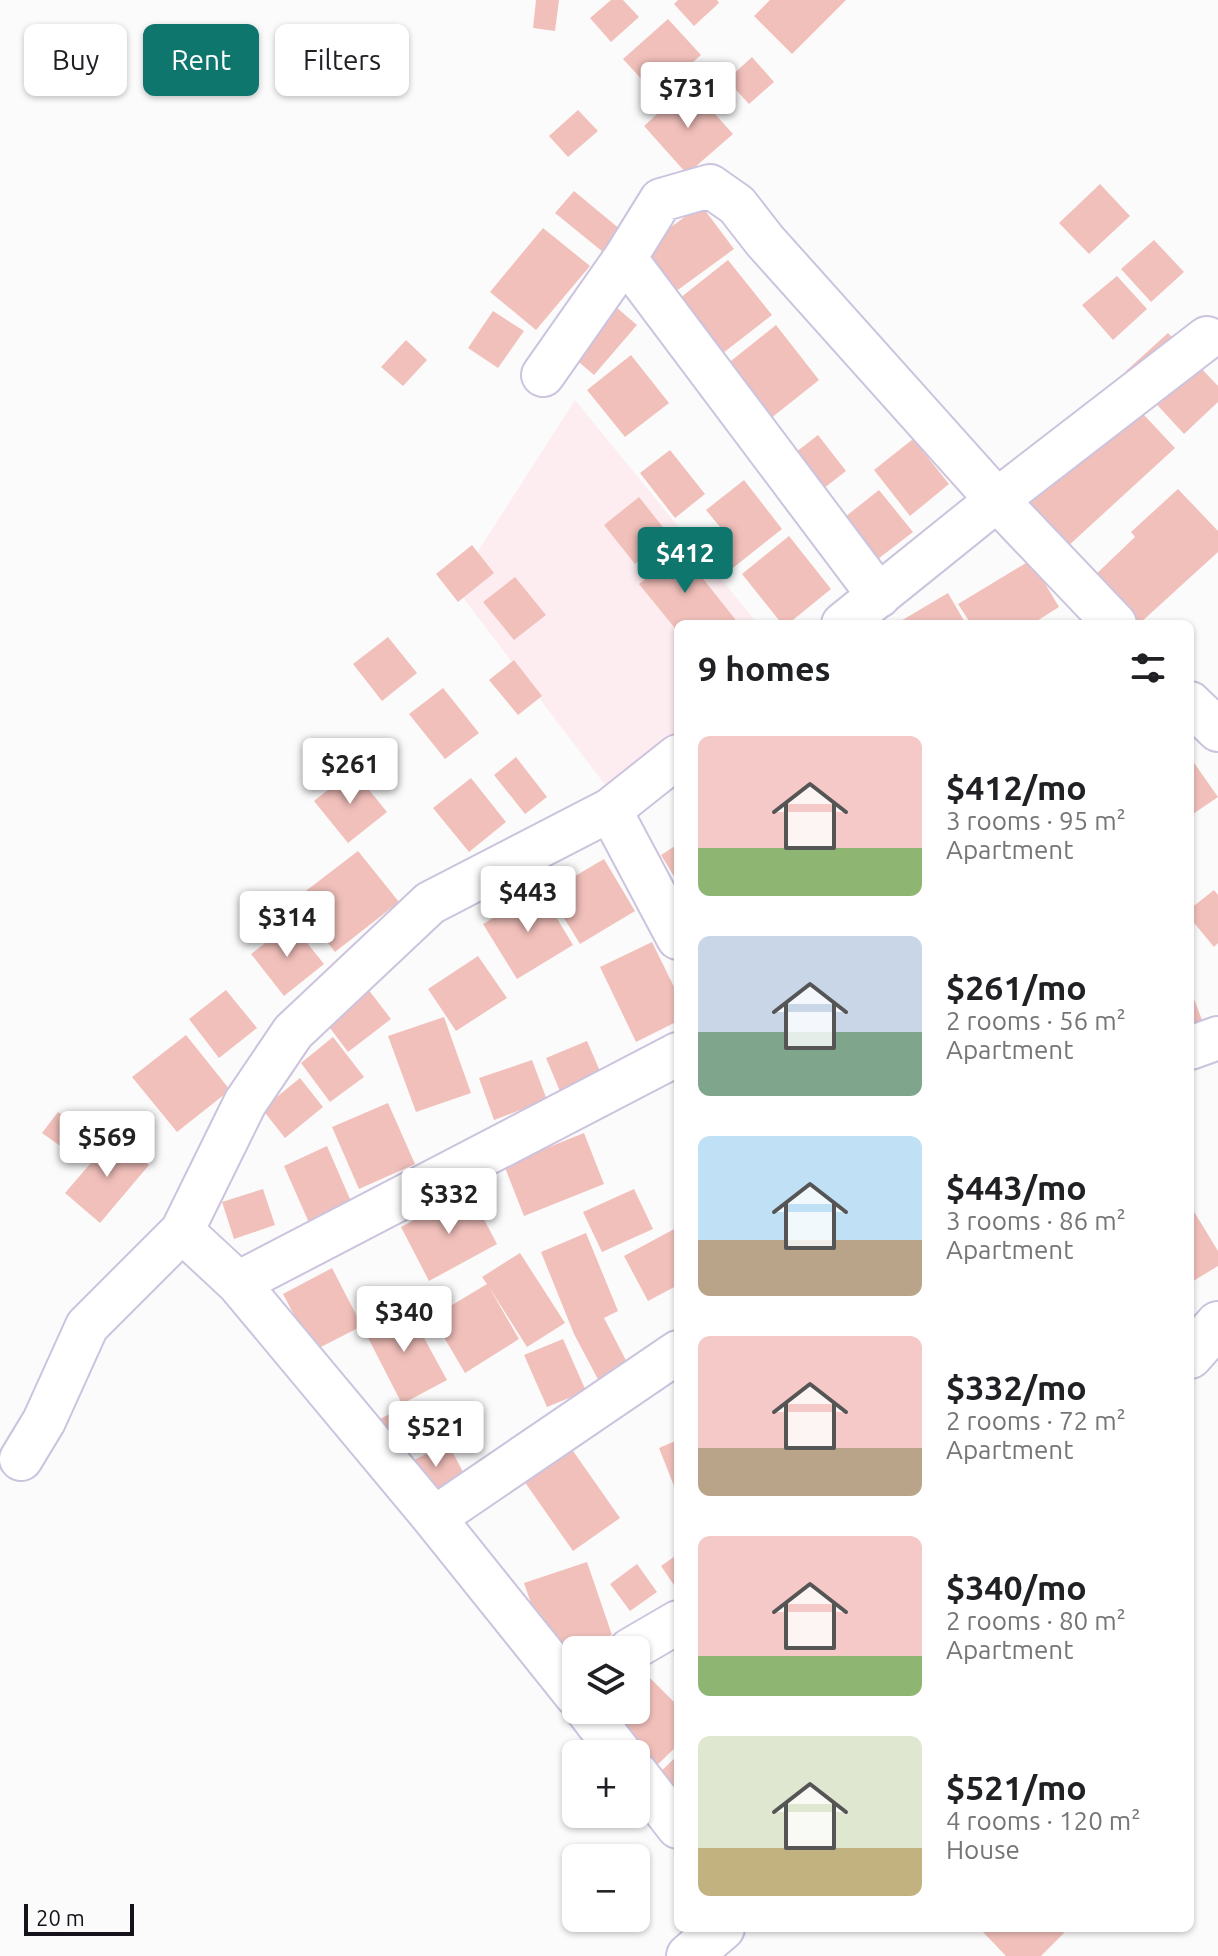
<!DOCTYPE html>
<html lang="en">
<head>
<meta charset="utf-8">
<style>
	body { margin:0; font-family:Ubuntu,sans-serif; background:#f6f6f6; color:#202124; height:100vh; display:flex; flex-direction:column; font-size:30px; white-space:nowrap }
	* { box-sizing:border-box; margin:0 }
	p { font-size:26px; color:#757577 }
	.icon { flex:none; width:44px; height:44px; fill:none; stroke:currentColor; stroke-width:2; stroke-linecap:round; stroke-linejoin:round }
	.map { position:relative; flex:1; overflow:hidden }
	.side { position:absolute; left:674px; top:620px; width:520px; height:1312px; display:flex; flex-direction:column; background:#fff; border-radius:12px; box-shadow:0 2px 6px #0004 }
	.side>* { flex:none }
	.hud { position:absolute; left:24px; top:24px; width:530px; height:72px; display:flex; gap:16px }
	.controls { position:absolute; left:562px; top:1636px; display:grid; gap:16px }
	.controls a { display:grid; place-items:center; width:88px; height:88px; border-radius:12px; background:#fff; box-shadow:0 2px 6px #0004; font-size:40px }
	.scale { position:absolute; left:24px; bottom:20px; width:110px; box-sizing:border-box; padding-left:8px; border:4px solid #15121b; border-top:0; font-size:22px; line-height:28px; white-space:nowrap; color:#15121b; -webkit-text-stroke:6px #fbfbfb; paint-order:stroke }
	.price { position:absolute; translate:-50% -68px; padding:0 18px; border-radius:8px; background:#fff; color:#222; font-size:26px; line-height:52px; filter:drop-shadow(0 2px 4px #0008) }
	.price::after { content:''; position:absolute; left:50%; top:48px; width:24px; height:18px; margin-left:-12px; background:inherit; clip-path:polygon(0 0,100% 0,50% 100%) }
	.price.active { background:#0f766e; color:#fff }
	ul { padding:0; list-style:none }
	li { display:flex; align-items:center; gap:24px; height:200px; padding:0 24px }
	li span { display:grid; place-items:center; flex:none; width:224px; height:160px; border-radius:12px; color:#555 }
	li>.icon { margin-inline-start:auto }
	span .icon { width:96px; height:96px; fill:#fffc; stroke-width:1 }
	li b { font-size:34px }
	h2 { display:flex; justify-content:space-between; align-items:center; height:96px; padding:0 24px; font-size:34px }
	.tag { padding:0 28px; border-radius:12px; background:#fff; box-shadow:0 2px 6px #0004; font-size:28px; line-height:72px }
	.tag.active { background:#0f766e; color:#fff }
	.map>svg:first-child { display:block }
</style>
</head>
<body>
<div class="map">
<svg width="1218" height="1956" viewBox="0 0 1218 1956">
	<rect width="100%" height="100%" fill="#fbfbfb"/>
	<path fill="#fdedf0" d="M575 400 758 624H678V747L615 798 455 587Z"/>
	<path fill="#f2c0bb" d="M536 0H559L555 31 533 28Z
		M611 0H623L639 17 611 42 590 18Z
		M678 0H717L719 3 694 26 674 4Z
		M770 0H846L792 54 754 16Z
		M668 19 701 55 656 95 623 59Z
		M752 57 774 82 749 104 727 80Z
		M689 85 733 134 687 174 644 126Z
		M578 110 598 131 568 157 549 136Z
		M1100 184 1130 216 1089 254 1059 223Z
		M574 191 621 230 603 252 555 213Z
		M701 205 734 249 675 292 642 248Z
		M543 228 590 266 536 330 490 292Z
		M1154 240 1184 272 1151 302 1121 269Z
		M728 260 772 315 723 353 680 298Z
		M1117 276 1147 309 1113 340 1082 305Z
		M609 301 637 325 594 375 566 351Z
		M493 311 524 331 498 368 468 348Z
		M776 325 819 380 770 419 726 365Z
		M1168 333 1218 386V402L1184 434 1126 371Z
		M406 340 427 360 403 386 381 367Z
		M631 355 669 403 625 437 587 390Z
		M1129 399 1175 448 1067 547 1021 498Z
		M818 435 846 471 819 492 791 456Z
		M913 439 949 484 910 516 874 470Z
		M670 450 705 494 675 518 640 473Z
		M744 480 782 529 719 579 694 548 720 527 706 510Z
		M1178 489 1218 531V552L1139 624H1136L1093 577 1135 537 1131 532Z
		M879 490 913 532 878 559 845 517Z
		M639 497 670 536 635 564 604 525Z
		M789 536 831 589 788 624H782L742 574Z
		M472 545 494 573 458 602 436 574Z
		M681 551 739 624H678V632L639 584Z
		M1031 560 1059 607 1032 624H971L958 604Z
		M515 577 546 615 514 640 483 602Z
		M948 593 966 624H901L899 622Z
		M388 637 417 673 382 701 353 664Z
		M514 660 542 696 518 715 489 680Z
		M443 688 479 733 445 759 409 714Z
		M516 757 547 797 525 814 494 775Z
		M1192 760 1218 797 1190 816V761Z
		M353 770 387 812 348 843 314 801Z
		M471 778 506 822 469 852 433 808Z
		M678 844V883L661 855Z
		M358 851 399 902 335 952 294 900Z
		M604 859 635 911 580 944 548 892Z
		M540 890 573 945 517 979 483 924Z
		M1214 890 1218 895V943L1214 947 1190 918V909Z
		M291 923 324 964 284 996 251 954Z
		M652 942 678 995V1021L636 1042 600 967Z
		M478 956 507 998 456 1031 428 989Z
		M364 984 391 1019 348 1052 321 1016Z
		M226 990 257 1028 219 1058 189 1019Z
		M1194 999 1207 1033 1190 1040V1001Z
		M444 1017 471 1093 416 1112 388 1036Z
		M186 1035 230 1090 177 1132 132 1077Z
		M333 1037 364 1077 330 1102 301 1063Z
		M587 1041 603 1078 562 1096 546 1058Z
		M532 1060 547 1100 494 1120 479 1078Z
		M300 1078 323 1107 285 1138 262 1109Z
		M388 1103 415 1164 359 1189 332 1127Z
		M58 1112 86 1131 70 1153 42 1133Z
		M584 1133 604 1184 524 1216 504 1165Z
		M115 1135 149 1165 100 1223 65 1193Z
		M327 1146 353 1206 310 1225 284 1166Z
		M263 1189 275 1225 234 1239 222 1202Z
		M634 1189 653 1229 602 1252 583 1212Z
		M469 1191 497 1244 429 1281 401 1227Z
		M1190 1205 1218 1251V1266L1190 1283Z
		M678 1227V1285L648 1301 624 1256Z
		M586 1233 618 1311 604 1318 631 1370 601 1385 574 1334 541 1252Z
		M520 1253 565 1323 527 1347 489 1287 519 1339 465 1373 432 1317 487 1284 482 1277Z
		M332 1268 362 1326 313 1351 283 1294Z
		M405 1303 447 1380 402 1404 362 1326Z
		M563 1339 586 1391 547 1407 524 1355Z
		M413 1402 432 1438 393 1459 374 1422Z
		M678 1440V1496L659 1448Z
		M448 1443 464 1474 424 1495 408 1463Z
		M571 1448 620 1518 573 1551 524 1481Z
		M678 1554V1591L661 1566Z
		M587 1562 612 1635 549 1656 524 1583Z
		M637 1564 657 1592 630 1611 610 1584Z
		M638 1666 676 1704 678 1703V1745L654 1768 611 1714 616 1710H636V1668Z
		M678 1755V1799L656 1776Z
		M984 1928H1067L1063 1932 1064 1933 1041 1956H1006L982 1931Z"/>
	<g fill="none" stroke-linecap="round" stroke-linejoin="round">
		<defs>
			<path id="minor" d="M625 258 879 596
				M543 375 625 258 661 200 710 186 737 205 765 241 997 500 1115 624
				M843 624 997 500 1207 338
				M1190 703 1218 730
				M610 810 678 938
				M1190 1048 1218 1038
				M238 1283 678 1054
				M21 1459 44 1421 87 1326 182 1231
				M434 1518 678 1352
				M630 1650 678 1622
				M576 1695 434 1518 238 1283 182 1231 245 1103 293 1032 430 903 610 810 678 756
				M587 1710 621 1754
				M636 1773 678 1827"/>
			<path id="tertiary" d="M1190 1356 1218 1324
				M689 1956 722 1928"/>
		</defs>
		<use href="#minor" stroke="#ccc3de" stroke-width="46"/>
		<use href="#tertiary" stroke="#ccc3de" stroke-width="48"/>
		<use href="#minor" stroke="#fff" stroke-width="42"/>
		<use href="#tertiary" stroke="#fff" stroke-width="44"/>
	</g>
</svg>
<div class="controls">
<a><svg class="icon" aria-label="layers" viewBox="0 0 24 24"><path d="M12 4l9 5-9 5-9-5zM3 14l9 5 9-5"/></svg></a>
<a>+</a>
<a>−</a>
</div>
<div class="scale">20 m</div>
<b class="price" style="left:688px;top:130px">$731</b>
<b class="price active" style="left:685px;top:595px">$412</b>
<b class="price" style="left:350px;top:806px">$261</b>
<b class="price" style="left:528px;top:934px">$443</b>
<b class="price" style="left:287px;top:959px">$314</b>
<b class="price" style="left:107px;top:1179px">$569</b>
<b class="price" style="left:449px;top:1236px">$332</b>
<b class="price" style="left:404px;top:1354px">$340</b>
<b class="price" style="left:436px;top:1469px">$521</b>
<div class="hud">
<a class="tag">Buy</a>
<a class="tag active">Rent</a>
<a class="tag">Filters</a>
</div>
<section class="side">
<h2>9 homes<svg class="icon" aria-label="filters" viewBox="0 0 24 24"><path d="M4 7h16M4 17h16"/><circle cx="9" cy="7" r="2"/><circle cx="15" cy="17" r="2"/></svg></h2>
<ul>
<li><span style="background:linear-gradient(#f6c9c9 70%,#8fb573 0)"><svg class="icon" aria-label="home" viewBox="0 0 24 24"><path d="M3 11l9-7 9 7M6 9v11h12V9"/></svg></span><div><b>$412/mo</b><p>3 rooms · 95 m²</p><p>Apartment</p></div></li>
<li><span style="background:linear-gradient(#c9d6e8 60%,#7fa58c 0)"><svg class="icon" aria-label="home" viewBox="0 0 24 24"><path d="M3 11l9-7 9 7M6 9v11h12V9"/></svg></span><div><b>$261/mo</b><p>2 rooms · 56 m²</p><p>Apartment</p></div></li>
<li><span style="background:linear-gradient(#bfe0f5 65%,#b9a48a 0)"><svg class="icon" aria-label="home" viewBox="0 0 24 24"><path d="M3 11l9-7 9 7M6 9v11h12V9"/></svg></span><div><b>$443/mo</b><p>3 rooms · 86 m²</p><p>Apartment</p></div></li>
<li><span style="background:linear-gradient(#f6c9c9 70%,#b9a48a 0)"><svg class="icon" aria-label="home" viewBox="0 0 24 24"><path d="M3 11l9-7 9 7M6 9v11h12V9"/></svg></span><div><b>$332/mo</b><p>2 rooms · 72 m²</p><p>Apartment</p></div></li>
<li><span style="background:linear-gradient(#f6c9c9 75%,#8fb573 0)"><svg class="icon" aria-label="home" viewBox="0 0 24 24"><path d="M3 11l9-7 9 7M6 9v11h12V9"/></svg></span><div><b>$340/mo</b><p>2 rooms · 80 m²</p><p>Apartment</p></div></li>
<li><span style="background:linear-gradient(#dfe7d0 70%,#c2b280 0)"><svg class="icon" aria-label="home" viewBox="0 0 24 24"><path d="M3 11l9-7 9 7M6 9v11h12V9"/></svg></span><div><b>$521/mo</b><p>4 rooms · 120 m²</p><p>House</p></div></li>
</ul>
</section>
</div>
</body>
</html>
